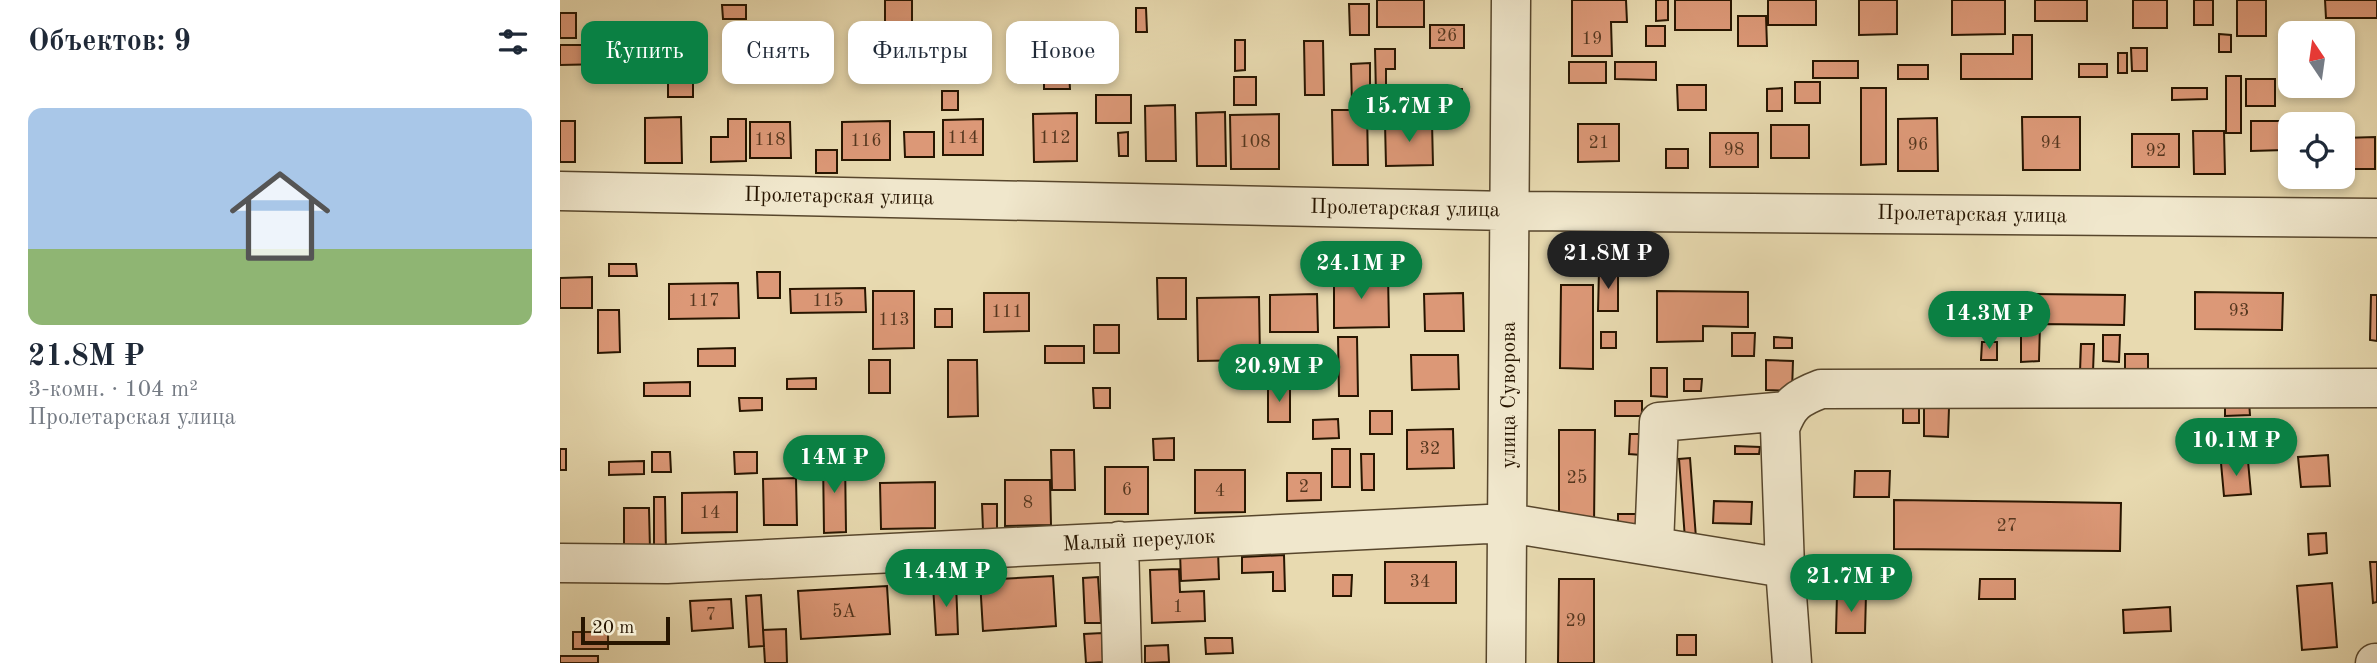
<!DOCTYPE html>
<html lang="ru">
<head>
<meta charset="utf-8">
<style>
	body { margin:0; font-family:"Old Standard TT",serif; background:#f2f2f3; color:#1f2937; height:100vh; display:flex; flex-direction:column; font-size:26px; white-space:nowrap }
	* { box-sizing:border-box; margin:0 }
	p { font-size:23px; color:#747a83 }
	.icon { flex:none; width:38px; height:38px; fill:none; stroke:currentColor; stroke-width:2; stroke-linecap:round; stroke-linejoin:round }
	.map { position:relative; flex:1; overflow:hidden }
	.sheet { display:flex; flex-direction:column; background:#fff; width:560px }
	.sheet>* { flex:none }
	.hud { position:absolute; left:21px; top:21px; width:665px; height:63px; display:flex; gap:14px }
	.needle { width:46px; rotate:347deg }
	.tools { position:absolute; left:1718px; top:21px; display:grid; gap:14px }
	.tools a { display:grid; place-items:center; width:77px; height:77px; border-radius:14px; background:#fff; box-shadow:0 4px 10px #0003; font-size:35px }
	.scale { position:absolute; left:21px; bottom:18px; width:89px; box-sizing:border-box; padding-left:7px; border:4px solid #271500; border-top:0; font-size:19px; line-height:24px; white-space:nowrap; color:#271500; -webkit-text-stroke:5px #f0e7cc; paint-order:stroke }
	.price { position:absolute; translate:-50% -60px; padding:0 16px; border-radius:24px; background:#0b8043; color:#fff; font-size:23px; line-height:46px; filter:drop-shadow(0 2px 4px #0008) }
	.price::after { content:''; position:absolute; left:50%; top:42px; width:21px; height:16px; margin-left:-10px; background:inherit; clip-path:polygon(0 0,100% 0,50% 100%) }
	.price.on { background:#222; color:#fff }
	ul { padding:0; list-style:none }
	li { display:grid; align-content:center; gap:14px; height:371px; padding:0 28px }
	li span { display:grid; place-items:center; height:217px; border-radius:14px; color:#555 }
	li>.icon { margin-inline-start:auto }
	span .icon { width:126px; height:126px; fill:#fffc; stroke-width:1 }
	li b { font-size:30px }
	h2 { display:flex; justify-content:space-between; align-items:center; height:84px; padding:0 28px; font-size:30px }
	.tag { padding:0 24px; border-radius:14px; background:#fff; box-shadow:0 4px 10px #0003; font-size:24px; line-height:63px }
	.tag.on { background:#0b8043; color:#fff }
	main { display:flex; flex:1; min-height:0 }
	.map>svg:first-child { display:block }
</style>
</head>
<body>
<main>
<section class="sheet">
<h2>Объектов: 9<svg class="icon" aria-label="filters" viewBox="0 0 24 24"><path d="M4 7h16M4 17h16"/><circle cx="9" cy="7" r="2"/><circle cx="15" cy="17" r="2"/></svg></h2>
<ul>
<li><span style="background:linear-gradient(#a9c7e8 65%,#8fb573 0)"><svg class="icon" aria-label="home" viewBox="0 0 24 24"><path d="M3 11l9-7 9 7M6 9v11h12V9"/></svg></span><div><b>21.8M ₽</b><p>3-комн. · 104 m²</p><p>Пролетарская улица</p></div></li>
</ul>
</section>
<div class="map">
<svg width="1817" height="663" viewBox="0 0 1817 663">
	<rect width="100%" height="100%" fill="#e8dab0"/>
	<filter id="stains"><feTurbulence type="fractalNoise" baseFrequency=".00286" numOctaves="4"/><feColorMatrix values="0 0 0 0 .2 0 0 0 0 .09 0 0 0 0 .02 0 0 0 .5 -.17"/></filter>
	<radialGradient id="worn" r=".72"><stop offset=".6" stop-color="#630" stop-opacity="0"/><stop offset="1" stop-color="#630" stop-opacity=".3"/></radialGradient>
	<path fill="#dc9877" stroke="#271500" stroke-width="2" d="M325 0H352V28H325Z
		M817 0H864V27H817Z
		M1012 0H1066L1067 22H1051L1052 56H1012Z
		M1096 0H1108V20L1096 21Z
		M1115 0H1171V30H1115Z
		M1208 0H1256V25H1208Z
		M1299 0H1337V34L1299 35Z
		M1392 0H1445V34L1392 35Z
		M1475 0H1527V21H1475Z
		M1573 0H1607V28H1573Z
		M1634 0H1653V25H1634Z
		M1677 0H1706V36H1677Z
		M1765 0H1817V18H1766Z
		M789 4H809V35H790Z
		M162 5H186V19H163Z
		M576 8H586L587 32H576Z
		M0 13H16V38H0Z
		M1178 16H1206L1207 46H1178Z
		M870 25H904V48H870Z
		M1086 26H1105V46H1086Z
		M1659 34 1671 35V52H1659Z
		M1453 35H1472V79H1401V54H1453Z
		M675 40H685V70L675 71Z
		M744 41H763L764 95H745Z
		M94 42 95 61 53 62V43Z
		M210 43V72H194L193 44Z
		M0 45H46V64L0 65Z
		M1571 48H1587V71H1572Z
		M815 49H835V69H826V96L816 95Z
		M1558 53H1567V73H1558Z
		M1253 61H1298V78H1253Z
		M1009 62H1046V83H1009Z
		M1055 62H1096V80L1055 79Z
		M810 63V106H792L791 64Z
		M1519 64H1547V77H1519Z
		M1338 65H1368V79H1338Z
		M484 72H509L510 89H484Z
		M108 76H133V97H108Z
		M1666 76H1681V133H1666Z
		M674 77H696V105H674Z
		M1686 79H1715V106H1686Z
		M1235 82H1260V103H1235Z
		M1117 85H1146V110H1118Z
		M1222 88V111H1207V89Z
		M1301 88H1326V164L1301 165Z
		M1612 88H1647V99L1612 100Z
		M902 89 903 110H850L849 90Z
		M382 91H398V110H382Z
		M536 95H571V123H536Z
		M615 105 616 161H586L585 106Z
		M772 110H807L808 165H773Z
		M665 112 666 166H637L636 113Z
		M517 113V161L474 162 473 114Z
		M719 114V169H671L670 115Z
		M121 117 122 163H85V118Z
		M1462 117H1520V170H1463Z
		M1377 118 1378 171H1338V119Z
		M168 119H186V161L151 162V137H168Z
		M423 119V155H383V120Z
		M0 121H15V162H0Z
		M330 121V160H282V122Z
		M1691 121H1725V150L1691 151Z
		M190 122H230L231 158H190Z
		M872 122 873 165 826 166 825 123Z
		M1018 124H1059V161L1018 162Z
		M1211 125H1249V158H1211Z
		M1633 131H1664L1665 174H1634Z
		M344 132H374V157H345Z
		M568 132V156H559L558 133Z
		M1150 133H1198V167H1150Z
		M1572 134H1619V167H1572Z
		M1815 137V169H1783V138Z
		M1106 149H1128V168H1106Z
		M256 150H277V173H256Z
		M49 264H76L77 276H49Z
		M1039 271H1058V311H1038Z
		M197 272H220V298H198Z
		M828 274 829 327 774 328V275Z
		M32 277V308H0V278Z
		M597 278H626V319H598Z
		M178 283 179 318 109 319V284Z
		M1001 285H1033V369L1000 368Z
		M305 288 306 312 231 313 230 289Z
		M313 291H354V348L313 349Z
		M1097 291 1188 292V327L1143 326V341L1097 342Z
		M1635 292 1723 293 1722 330 1635 329Z
		M424 293H469V331L424 332Z
		M903 293 904 331H865L864 294Z
		M757 294 758 332H710V295Z
		M1461 294 1565 295 1564 325 1480 324 1479 361 1461 362Z
		M1811 295H1817V341L1810 340Z
		M699 297 700 360 638 361 637 298Z
		M375 309H392V327H375Z
		M38 310H59L60 352 38 353Z
		M534 325H559V353H534Z
		M1041 332H1056V348H1041Z
		M1172 333H1195L1194 356H1172Z
		M1543 335H1560L1559 362 1543 361Z
		M778 337H797L798 396H779Z
		M1214 337 1232 338V348H1214Z
		M1422 342H1437V360H1421Z
		M1521 344H1534L1533 372H1520Z
		M485 346H524V363H485Z
		M175 348V366H138V349Z
		M1565 354H1588V372H1565Z
		M851 355H898L899 389 852 390Z
		M309 360H330V393H309Z
		M388 360H417L418 416 388 417Z
		M1206 360 1233 361 1232 391 1206 390Z
		M1091 368H1107V397L1091 396Z
		M256 378V389H227V379Z
		M1124 379H1142L1141 391H1124Z
		M130 382V396H84V383Z
		M708 385H730V422H708Z
		M533 388H550V408H534Z
		M179 398H202V410L180 411Z
		M1055 401H1082V416H1055Z
		M1689 401 1690 415 1665 416V402Z
		M1343 405H1359V423H1343Z
		M1364 408H1389L1388 437 1364 436Z
		M810 411H832V434H810Z
		M778 419 779 438 753 439V420Z
		M1717 420 1718 436 1676 438V422Z
		M893 429 894 468 847 469V430Z
		M999 430H1035L1034 526H999Z
		M1070 434H1081V455L1069 454Z
		M614 438V460H594L593 439Z
		M1175 446 1200 447 1199 454H1175Z
		M0 449H6V470H0Z
		M772 449H790V487H772Z
		M491 450H514L515 490H492Z
		M92 452H110L111 472H92Z
		M174 452H197V473L175 474Z
		M801 454H814V490H802Z
		M1768 455 1770 486 1741 487 1738 457Z
		M263 458H285L286 532 264 533Z
		M1130 458 1136 538 1125 539 1119 459Z
		M84 461V474L49 475V462Z
		M1688 461 1691 494 1664 496 1661 463Z
		M545 467H588V514H545Z
		M635 470H685V512L635 513Z
		M1295 471H1330L1329 497H1294Z
		M727 473H761V500L727 501Z
		M236 478 237 525H204L203 479Z
		M445 480H490L491 525 445 526Z
		M375 482V528L321 529 320 483Z
		M177 492V532L122 533V493Z
		M94 497H105L106 553H94Z
		M1334 500 1561 503 1560 551 1334 549Z
		M1154 501 1192 502 1191 524 1153 523Z
		M422 504H437V530L423 531Z
		M64 508H89L90 550 64 551Z
		M1058 514H1086V534H1058Z
		M1766 533 1767 553 1749 555 1748 534Z
		M658 550 659 579 621 581 620 552Z
		M724 555 725 591H713V572L682 573V557Z
		M825 562H896V603H825Z
		M1810 562H1817V602L1813 603Z
		M619 569 620 592 644 591 645 621 592 623 590 570Z
		M773 575H792L791 596H773Z
		M493 576 496 626 423 631 420 580Z
		M538 577 541 623H525L523 578Z
		M999 579H1034V663H998Z
		M1420 579H1455V599H1419Z
		M396 583 398 634 376 635 373 585Z
		M1772 583 1777 647 1742 650 1737 586Z
		M327 586 330 634 241 639 238 591Z
		M1277 594H1306L1305 633H1276Z
		M201 595 204 646 189 647 186 596Z
		M171 599 173 628 132 631 130 601Z
		M1610 607 1611 631 1564 633 1563 610Z
		M226 629 227 663H205L203 630Z
		M13 632H48V649H13Z
		M542 633 543 662 526 663 524 634Z
		M1117 635H1136V655H1117Z
		M645 638H672L673 653 646 654Z
		M608 645 609 662 585 663V646Z
		M0 656H38V663H0Z"/>
	<g fill="none" stroke-linecap="round" stroke-linejoin="round">
		<defs>
			<path id="minor" d="M0 191 950 211 1817 218
				M559 541 562 663
				M1094 545 1099 422 1226 411
				M0 563 107 564 948 523 1225 568
				M946 663 951 0
				M1232 663 1225 568 1220 428C1229 404 1237 398 1261 389L1817 388
				M1815 663H1817"/>
		</defs>
		<use href="#minor" stroke="#57462c" stroke-width="41"/>
		<use href="#minor" stroke="#f0e7cc" stroke-width="38"/>
	</g>
	<g text-anchor="middle" dominant-baseline="central" stroke-width="6" stroke-linejoin="round" paint-order="stroke">
		<g font-size="18" fill="#54361e">
			<text x="887" y="36">26</text>
			<text x="1032" y="39">19</text>
			<text x="403" y="138">114</text>
			<text x="495" y="138">112</text>
			<text x="210" y="140">118</text>
			<text x="306" y="141">116</text>
			<text x="695" y="142">108</text>
			<text x="1039" y="143">21</text>
			<text x="1491" y="143">94</text>
			<text x="1358" y="145">96</text>
			<text x="1174" y="150">98</text>
			<text x="1596" y="151">92</text>
			<text x="144" y="301">117</text>
			<text x="268" y="301">115</text>
			<text x="1679" y="311">93</text>
			<text x="447" y="312">111</text>
			<text x="334" y="320">113</text>
			<text x="870" y="449">32</text>
			<text x="1017" y="478">25</text>
			<text x="744" y="487">2</text>
			<text x="567" y="490">6</text>
			<text x="660" y="491">4</text>
			<text x="468" y="503">8</text>
			<text x="150" y="513">14</text>
			<text x="1447" y="526">27</text>
			<text x="860" y="582">34</text>
			<text x="618" y="607">1</text>
			<text x="284" y="612">5А</text>
			<text x="151" y="615">7</text>
			<text x="1016" y="621">29</text>
		</g>
		<g font-size="21" fill="#271500" stroke="#f0e7cc">
			<text transform="translate(279 197) rotate(1)">Пролетарская улица</text>
			<text transform="translate(845 209) rotate(1)">Пролетарская улица</text>
			<text transform="translate(1412 215) rotate(1)">Пролетарская улица</text>
			<text transform="translate(949 395) rotate(-90)">улица Суворова</text>
			<text transform="translate(579 541) rotate(-3)">Малый переулок</text>
		</g>
	</g>
	<rect width="100%" height="100%" filter="url(#stains)"/>
	<rect width="100%" height="100%" fill="url(#worn)"/>
</svg>
<div class="tools">
<a><svg class="needle" viewBox="-14 -14 28 28"><path d="M0-13l5 13h-10z" fill="#e53935"/><path d="M0 13l5-13h-10z" fill="#747a83"/></svg></a>
<a><svg class="icon" aria-label="locate" viewBox="0 0 24 24"><circle cx="12" cy="12" r="6"/><path d="M12 2v4M12 18v4M2 12h4M18 12h4"/></svg></a>
</div>
<div class="scale">20 m</div>
<b class="price" style="left:849px;top:144px">15.7M ₽</b>
<b class="price on" style="left:1048px;top:291px">21.8M ₽</b>
<b class="price" style="left:801px;top:301px">24.1M ₽</b>
<b class="price" style="left:1429px;top:351px">14.3M ₽</b>
<b class="price" style="left:719px;top:404px">20.9M ₽</b>
<b class="price" style="left:1676px;top:478px">10.1M ₽</b>
<b class="price" style="left:274px;top:495px">14M ₽</b>
<b class="price" style="left:386px;top:609px">14.4M ₽</b>
<b class="price" style="left:1291px;top:614px">21.7M ₽</b>
<div class="hud">
<a class="tag on">Купить</a>
<a class="tag">Снять</a>
<a class="tag">Фильтры</a>
<a class="tag">Новое</a>
</div>
</div>
</main>
</body>
</html>
